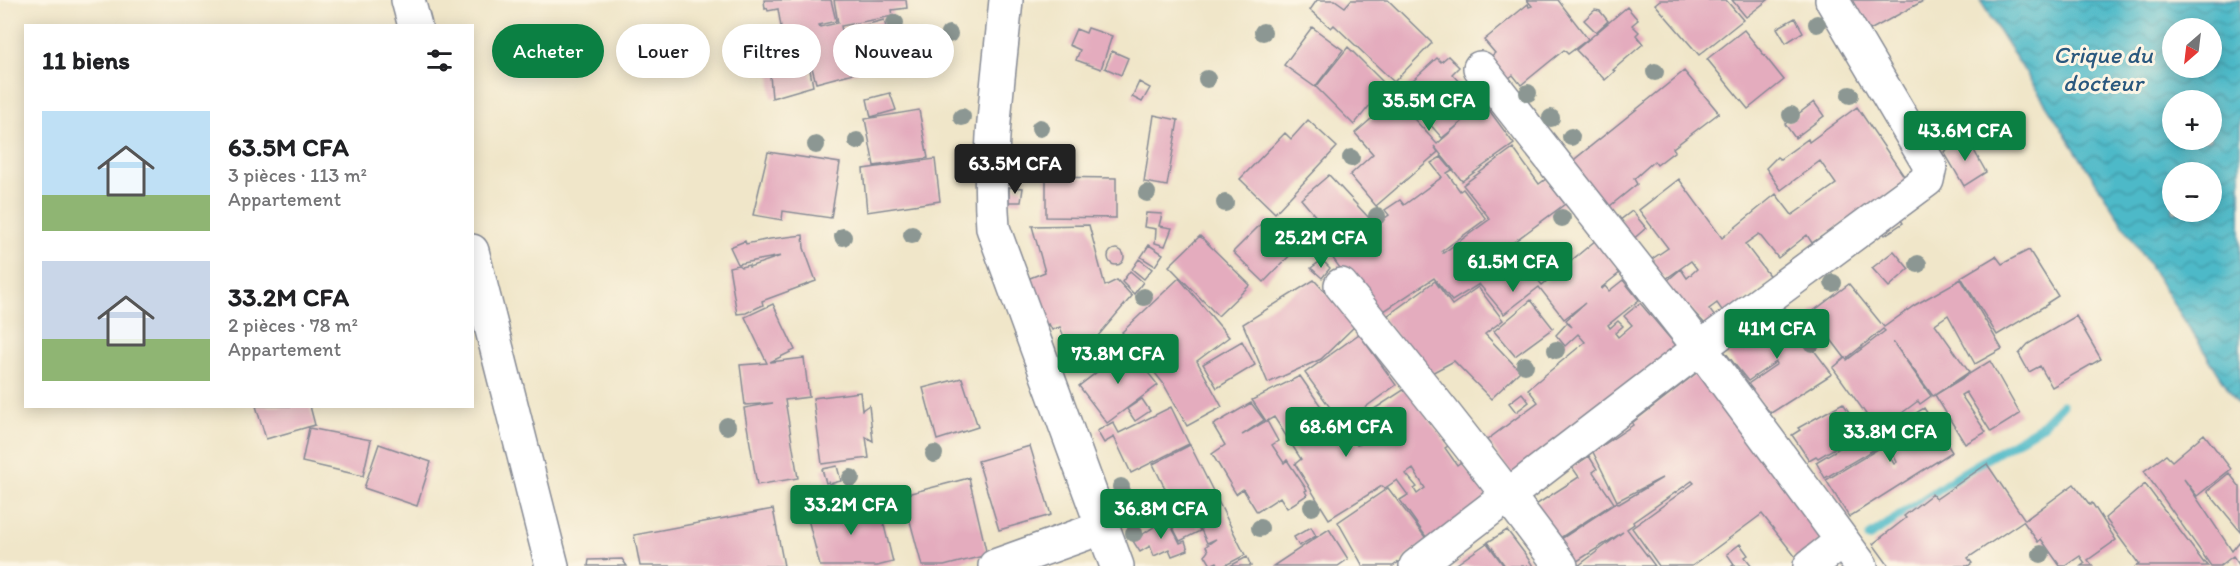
<!DOCTYPE html>
<html lang="fr">
<head>
<meta charset="utf-8">
<style>
	body { margin:0; font-family:Itim,sans-serif; background:#f6f6f6; color:#202124; height:100vh; display:flex; flex-direction:column; font-size:22px; white-space:nowrap }
	* { box-sizing:border-box; margin:0 }
	p { font-size:20px; color:#757577 }
	.icon { flex:none; width:33px; height:33px; fill:none; stroke:currentColor; stroke-width:2; stroke-linecap:round; stroke-linejoin:round }
	.map { position:relative; flex:1; overflow:hidden }
	.details { position:absolute; left:24px; top:24px; width:450px; height:384px; display:flex; flex-direction:column; background:#fff; border-radius:0px; box-shadow:0 3px 15px #0003 }
	.details>* { flex:none }
	.hud { position:absolute; left:492px; top:24px; width:570px; height:54px; display:flex; gap:12px }
	.needle { width:39px; rotate:208deg }
	.buttons { position:absolute; left:2162px; top:18px; display:grid; gap:12px }
	.buttons a { display:grid; place-items:center; width:60px; height:60px; border-radius:50%; background:#fff; box-shadow:0 3px 15px #0003; font-size:30px }
	.price { position:absolute; translate:-50% -51px; padding:0 14px; border-radius:6px; background:#0b8043; color:#fff; font-size:20px; line-height:39px; filter:drop-shadow(0 2px 3px #0008) }
	.price::after { content:''; position:absolute; left:50%; top:36px; width:18px; height:14px; margin-left:-9px; background:inherit; clip-path:polygon(0 0,100% 0,50% 100%) }
	.price.on { background:#222; color:#fff }
	ul { padding:0; list-style:none }
	li { display:flex; align-items:center; gap:18px; height:150px; padding:0 18px }
	li span { display:grid; place-items:center; flex:none; width:168px; height:120px; border-radius:0px; color:#555 }
	li>.icon { margin-inline-start:auto }
	span .icon { width:72px; height:72px; fill:#fffc; stroke-width:1 }
	li b { font-size:26px }
	h2 { display:flex; justify-content:space-between; align-items:center; height:72px; padding:0 18px; font-size:26px }
	.pill { padding:0 21px; border-radius:27px; background:#fff; box-shadow:0 3px 15px #0003; font-size:21px; line-height:54px }
	.pill.on { background:#0b8043; color:#fff }
	.map>svg:first-child { display:block }
</style>
</head>
<body>
<div class="map">
<svg width="2240" height="566" viewBox="0 0 2240 566">
	<defs>
		<pattern id="water-waves" width="16" height="10" patternUnits="userSpaceOnUse" patternTransform="scale(1.5)"><rect width="16" height="10" fill="#4db9c8"/><path d="M0 5q4-4 8 0t8 0" fill="none" stroke="#3f97a6"/></pattern>
	</defs>
	<rect width="100%" height="100%" fill="#fcf5e5"/>
	<filter id="ink" filterUnits="userSpaceOnUse"><feTurbulence type="fractalNoise" baseFrequency=".0167" numOctaves="2"/><feDisplacementMap in="SourceGraphic" scale="12" xChannelSelector="R" yChannelSelector="G"/><feConvolveMatrix kernelMatrix="1 2 1 2 8 2 1 2 1" color-interpolation-filters="sRGB"/></filter>
	<filter id="wash" filterUnits="userSpaceOnUse"><feTurbulence type="fractalNoise" baseFrequency=".008" numOctaves="4" result="noise"/><feDisplacementMap in="SourceGraphic" scale="24" xChannelSelector="R" yChannelSelector="G"/><feGaussianBlur stdDeviation="1.35" result="paint"/><feColorMatrix in="noise" values="0 0 0 0 0 0 0 0 0 0 0 0 0 0 0 0 0 1.4 0 .05"/><feComposite in="paint" operator="in"/></filter>
	<g filter="url(#wash)">
		<rect width="100%" height="100%" fill="#f0e6c9"/>
		<path fill="url(#water-waves)" stroke="#347493" stroke-width="1.5" fill-rule="evenodd" d="M1980 0H2240V407L2004 39ZM2172 28H2211V68H2172ZM2172 100H2211V140H2172ZM2172 172H2211V212H2172Z"/>
		<g fill="none" stroke-linecap="round" stroke-linejoin="round">
			<path stroke="#4db9c8" stroke-width="9" d="M1869 537 1961 474 2040 427 2062 405"/>
		</g>
		<g id="blocks">
			<path fill="#e4acbe" fill-rule="evenodd" d="M764 0H831L836 21 819 25 820 27 838 23 834 0H906L907 8 892 10 893 16 841 26 842 31 884 20 895 62 816 83 803 33 813 86 772 98 767 41 783 39 778 9 768 11 767 8 765 9Z
				M1317 0H1335L1345 7 1351 0H1388L1432 43 1394 82 1334 25 1331 28 1310 10Z
				M1527 0H1558L1588 39 1568 54 1564 50 1521 85 1513 75 1505 81 1488 59 1495 53 1484 40 1528 4 1529 7 1532 6Z
				M1660 0H1726L1743 20 1699 55 1655 4Z
				M1732 0H1768L1746 17Z
				M1839 0H1925L1859 36Z
				M1627 7 1638 20 1632 25 1639 32 1636 35 1643 44 1613 70 1615 71 1605 80 1576 50Z
				M1595 10 1600 11 1608 21 1596 32 1584 20Z
				M1795 18 1803 32 1786 43 1777 28Z
				M1312 27 1343 50 1315 87 1284 65Z
				M1088 28 1112 36 1101 69 1076 60 1080 50 1069 45 1076 29 1086 33Z
				M1744 30 1784 80 1748 109 1707 59Z
				M1348 47 1386 85 1354 125 1316 87Z
				M1112 51 1128 58 1121 75 1105 68Z
				M1448 56 1459 67 1452 74 1468 92 1476 84 1488 97 1483 102 1514 144 1462 181 1434 146 1438 152 1376 206 1350 175 1373 154 1355 133 1395 98 1437 144 1463 121 1442 138 1401 91 1437 58 1441 62Z
				M1684 71 1719 113 1673 148 1675 151 1657 165 1654 161 1634 179 1637 184 1605 210 1570 163Z
				M1139 82 1150 88 1142 102 1132 97Z
				M890 93 896 110 871 117 867 99Z
				M1814 102 1824 116 1795 138 1785 124Z
				M1857 107 1908 182 1812 243 1807 235 1778 258 1759 234 1745 244 1771 278 1726 316 1717 303 1709 309 1718 321 1709 328 1689 307 1683 313 1661 286 1681 269 1687 278 1697 269 1691 261 1667 278 1646 267 1655 262 1652 259 1668 248 1639 210 1679 179 1722 238 1776 194 1792 215 1836 184 1820 161 1781 190 1766 168 1777 157 1780 159 1808 139 1809 142Z
				M919 110 928 158 874 166 865 119Z
				M1154 115 1178 120 1167 186 1144 182Z
				M1308 120 1337 147 1275 213 1240 179 1285 133 1291 139Z
				M1967 138 1986 172 1964 186 1944 152Z
				M1513 148 1539 184 1546 179 1565 204 1507 247 1514 256 1517 254 1542 285 1596 240 1621 272 1601 288 1602 289 1605 286 1609 291 1623 280 1639 300 1608 325 1610 328 1618 321 1623 326 1615 333 1618 337 1632 325 1624 316 1640 303 1679 349 1514 478 1487 440 1538 402 1528 389 1585 342 1578 334 1565 346 1556 335 1567 323 1572 327 1566 320 1585 303 1564 319 1539 287 1504 314 1479 284 1452 301 1434 278 1375 317 1332 257 1389 215 1385 210 1400 200 1404 205 1442 177 1431 163 1441 157 1452 170 1447 173 1460 191 1463 189 1486 219 1442 251 1443 253 1490 219 1463 185Z
				M768 152 840 163 831 218 783 211 782 220 753 215Z
				M935 159 940 201 867 212 863 169Z
				M1329 175 1369 218 1338 243 1301 199Z
				M1046 177 1116 178V218L1046 217Z
				M1009 187 1023 188 1021 202H1009Z
				M1632 211 1646 228 1631 241 1619 221Z
				M1146 213 1162 214 1159 226 1172 228 1165 246 1155 243 1156 229 1144 227Z
				M1897 214 1903 223 1885 235 1880 226Z
				M1267 218 1296 249 1264 282 1233 252Z
				M1089 225 1105 286 1117 280 1132 296 1086 350 1072 358 1060 327 1052 330 1049 324 1042 326 1025 280 1045 272 1032 226Z
				M803 235 804 248 816 281 762 301 763 305 746 313 737 314 729 267 738 265 741 267 749 265V267L781 256 738 264 730 247 745 241 746 244 770 239Z
				M1200 236 1250 285 1218 316 1169 266Z
				M1149 245 1163 254 1155 266 1141 257Z
				M1108 257a8 8 0 1 1 16 0a8 8 0 1 1-16 0Z
				M2029 250 2058 296 2047 303 2048 304 1997 335 1961 277 1996 256 2002 264Z
				M1894 251 1909 269 1889 287 1872 268Z
				M1139 259 1152 269 1144 279 1132 269Z
				M1322 260 1330 268 1322 278 1311 268Z
				M1130 271 1143 282 1134 294 1122 282Z
				M1179 278 1229 337 1197 361 1222 407 1187 426 1163 383 1122 332Z
				M1961 279 2002 349 1975 364 1948 315 1935 324 1969 372 1933 396 1893 342 1931 396 1920 404 1918 401 1878 431 1885 443 1825 478 1816 462 1872 429 1864 415 1866 414 1833 368 1845 358 1811 313 1849 284 1884 327 1915 305ZM1883 329 1885 331 1847 360 1846 359Z
				M1314 280 1356 325 1321 359 1268 383 1243 324Z
				M1435 281 1452 305 1478 287 1503 320 1485 334 1520 371 1491 399 1454 361 1426 376 1383 319Z
				M1531 300 1553 328 1515 356 1494 331Z
				M773 304 795 350 770 362 804 358 809 397 785 400 798 478 757 485 744 408 773 403 745 405 740 365 767 363 745 317Z
				M1783 305 1807 341 1832 374 1771 413 1751 392 1753 390 1748 384 1777 364 1776 362 1748 381 1721 347Z
				M2076 316 2101 359 2052 387 2040 366 2029 372 2019 354 2028 344Z
				M1359 334 1396 385 1342 424 1305 373Z
				M1242 341 1255 365 1217 388 1203 364Z
				M1128 348 1158 385 1107 423 1079 386Z
				M1990 361 2020 414 1991 432 1966 392 1961 395 1986 432 1965 444 1935 395Z
				M1699 371 1826 535 1798 560 1762 514 1692 566H1659L1632 528 1694 483 1692 481 1633 522 1634 524 1627 529 1655 566H1578L1623 532 1571 565 1555 543 1617 502 1619 504 1662 478 1617 501 1593 452 1633 425 1632 423Z
				M1300 376 1342 437 1349 432 1357 445 1360 444 1348 426 1408 387 1418 405 1448 446 1445 448 1457 465 1461 462 1488 497 1429 541 1400 500 1408 495 1397 480 1385 488 1382 486 1329 519 1295 464 1301 459 1274 417 1267 421 1278 441 1272 445 1284 463 1287 460 1307 490 1305 491 1307 495 1287 508 1280 497 1257 512 1243 489 1236 494 1212 454 1225 445 1213 425 1251 403 1264 420 1242 435 1266 421 1252 400ZM1413 469 1425 488 1417 494 1414 489 1417 487 1406 474Z
				M962 378 978 427 937 440 923 388Z
				M860 392 862 410 869 405 873 441 866 437 869 458 822 464 813 398Z
				M1522 393 1529 402 1516 412 1509 403Z
				M1142 399 1150 411 1135 421 1127 409Z
				M1843 403 1862 432 1818 458 1816 456 1809 460 1792 435 1800 430 1798 428Z
				M256 406H310L315 425 266 439Z
				M1171 407 1189 444 1131 473 1114 437 1104 443 1097 431 1113 422 1119 433Z
				M1924 408 1952 452 1849 517 1826 480 1883 446 1894 464 1897 462 1882 434Z
				M309 428 371 440 363 476 302 462Z
				M2204 434 2231 469 2197 496 2184 479 2232 551 2240 541V566L2233 556 2220 566H2211L2144 471 2166 455 2172 461Z
				M379 444 431 462 417 506 364 488Z
				M1190 445 1245 555 1224 566H1219L1217 562 1211 565 1205 555 1208 551 1206 546 1216 539 1207 543 1197 521 1195 522 1200 531 1180 541 1168 518 1177 513 1153 464Z
				M1030 446 1051 515 999 530 978 461Z
				M1589 456 1597 469 1593 472 1614 503 1557 540 1534 506 1579 477 1572 467Z
				M1987 464 2025 520 2074 484 2090 505 2092 503 2116 540 2088 560 2093 566H2081L2085 563 2080 556 2065 566H2060L2041 539 2038 542 2023 521 1968 558 1972 563 1968 566H1889L1873 544 1906 518 1904 516 1932 494 1936 499Z
				M837 466 841 481 829 484V482L826 483 822 469Z
				M2229 473 2240 487V531L2207 491Z
				M969 478 987 555 944 566H922L903 495Z
				M2145 484 2204 563 2205 562 2208 566H2136L2139 564 2105 518Z
				M1388 488 1428 541 1393 566H1363L1338 522Z
				M877 497 893 562 877 566H820L807 515Z
				M773 509 784 566H640L634 535Z
				M1167 518 1180 543 1185 541 1188 550 1172 556 1169 549 1154 556 1150 546 1140 552 1133 541Z
				M1311 527 1316 536 1299 546 1294 537Z
				M1329 529 1348 559 1338 566H1273Z
				M1507 530 1525 554 1533 566H1505L1488 542Z
				M1487 543 1504 566H1454Z
				M1740 544 1748 555 1745 557 1752 566H1732L1734 564 1727 554Z
				M1247 557 1251 566H1230Z
				M622 559 627 566H588L589 560Z"/>
		</g>
	</g>
	<g filter="url(#ink)">
		<use href="#blocks" fill-opacity="0" stroke="#868a94" stroke-width="1.5"/>
		<g fill="none" stroke-linecap="round" stroke-linejoin="round">
			<defs>
				<path id="minor" d="M408 0 415 26
					M1006 0C999 76 987 152 993 228L1117 566
					M1480 68 1700 348 1861 566
					M472 251 552 566
					M1341 285C1416 377 1490 470 1561 566
					M995 566 1101 528
					M1416 566 1700 348 1927 180 1930 166 1832 0
					M1810 566 1842 541"/>
			</defs>
			<use href="#minor" stroke="#868a94" stroke-width="36"/>
			<use href="#minor" stroke="#fff" stroke-width="33"/>
		</g>
		<g fill="#8c9793">
			<circle cx="895" cy="23" r="9"/>
			<circle cx="1817" cy="24" r="9"/>
			<circle cx="1263" cy="32" r="9"/>
			<circle cx="949" cy="34" r="9"/>
			<circle cx="920" cy="67" r="9"/>
			<circle cx="1655" cy="72" r="9"/>
			<circle cx="1207" cy="79" r="9"/>
			<circle cx="1528" cy="93" r="9"/>
			<circle cx="1850" cy="95" r="9"/>
			<circle cx="1791" cy="115" r="9"/>
			<circle cx="962" cy="117" r="9"/>
			<circle cx="1551" cy="118" r="9"/>
			<circle cx="1040" cy="128" r="9"/>
			<circle cx="1571" cy="137" r="9"/>
			<circle cx="857" cy="141" r="9"/>
			<circle cx="816" cy="145" r="9"/>
			<circle cx="1351" cy="158" r="9"/>
			<circle cx="1022" cy="166" r="9"/>
			<circle cx="1147" cy="193" r="9"/>
			<circle cx="1225" cy="203" r="9"/>
			<circle cx="1377" cy="216" r="9"/>
			<circle cx="1562" cy="218" r="9"/>
			<circle cx="1313" cy="233" r="9"/>
			<circle cx="912" cy="235" r="9"/>
			<circle cx="843" cy="237" r="9"/>
			<circle cx="1557" cy="256" r="9"/>
			<circle cx="1918" cy="264" r="9"/>
			<circle cx="1833" cy="283" r="9"/>
			<circle cx="1144" cy="297" r="9"/>
			<circle cx="1812" cy="343" r="9"/>
			<circle cx="1556" cy="350" r="9"/>
			<circle cx="1525" cy="365" r="9"/>
			<circle cx="727" cy="426" r="9"/>
			<circle cx="934" cy="454" r="9"/>
			<circle cx="851" cy="478" r="9"/>
			<circle cx="1121" cy="487" r="9"/>
			<circle cx="1312" cy="507" r="9"/>
			<circle cx="1260" cy="528" r="9"/>
			<circle cx="1134" cy="533" r="9"/>
			<circle cx="2041" cy="554" r="9"/>
		</g>
	</g>
	<g text-anchor="middle" dominant-baseline="central" stroke-width="6" stroke-linejoin="round" paint-order="stroke">
		<g font-size="24" font-style="italic" fill="#2a587e" stroke="#fcf5e5">
			<text x="2103" y="54">Crique du<tspan x="2103" dy="28">docteur</tspan></text>
		</g>
	</g>
</svg>
<div class="buttons">
<a><svg class="needle" viewBox="-14 -14 28 28"><path d="M0-13l5 13h-10z" fill="#e53935"/><path d="M0 13l5-13h-10z" fill="#757577"/></svg></a>
<a>+</a>
<a>−</a>
</div>
<b class="price" style="left:1429px;top:132px">35.5M CFA</b>
<b class="price" style="left:1965px;top:162px">43.6M CFA</b>
<b class="price on" style="left:1015px;top:195px">63.5M CFA</b>
<b class="price" style="left:1321px;top:269px">25.2M CFA</b>
<b class="price" style="left:1513px;top:293px">61.5M CFA</b>
<b class="price" style="left:1777px;top:360px">41M CFA</b>
<b class="price" style="left:1118px;top:385px">73.8M CFA</b>
<b class="price" style="left:1346px;top:458px">68.6M CFA</b>
<b class="price" style="left:1890px;top:463px">33.8M CFA</b>
<b class="price" style="left:851px;top:536px">33.2M CFA</b>
<b class="price" style="left:1161px;top:540px">36.8M CFA</b>
<div class="hud">
<a class="pill on">Acheter</a>
<a class="pill">Louer</a>
<a class="pill">Filtres</a>
<a class="pill">Nouveau</a>
</div>
<section class="details">
<h2>11 biens<svg class="icon" aria-label="filters" viewBox="0 0 24 24"><path d="M4 7h16M4 17h16"/><circle cx="9" cy="7" r="2"/><circle cx="15" cy="17" r="2"/></svg></h2>
<ul>
<li><span style="background:linear-gradient(#bfe0f5 70%,#8fb573 0)"><svg class="icon" aria-label="home" viewBox="0 0 24 24"><path d="M3 11l9-7 9 7M6 9v11h12V9"/></svg></span><div><b>63.5M CFA</b><p>3 pièces · 113 m²</p><p>Appartement</p></div></li>
<li><span style="background:linear-gradient(#c9d6e8 65%,#8fb573 0)"><svg class="icon" aria-label="home" viewBox="0 0 24 24"><path d="M3 11l9-7 9 7M6 9v11h12V9"/></svg></span><div><b>33.2M CFA</b><p>2 pièces · 78 m²</p><p>Appartement</p></div></li>
</ul>
</section>
</div>
</body>
</html>
